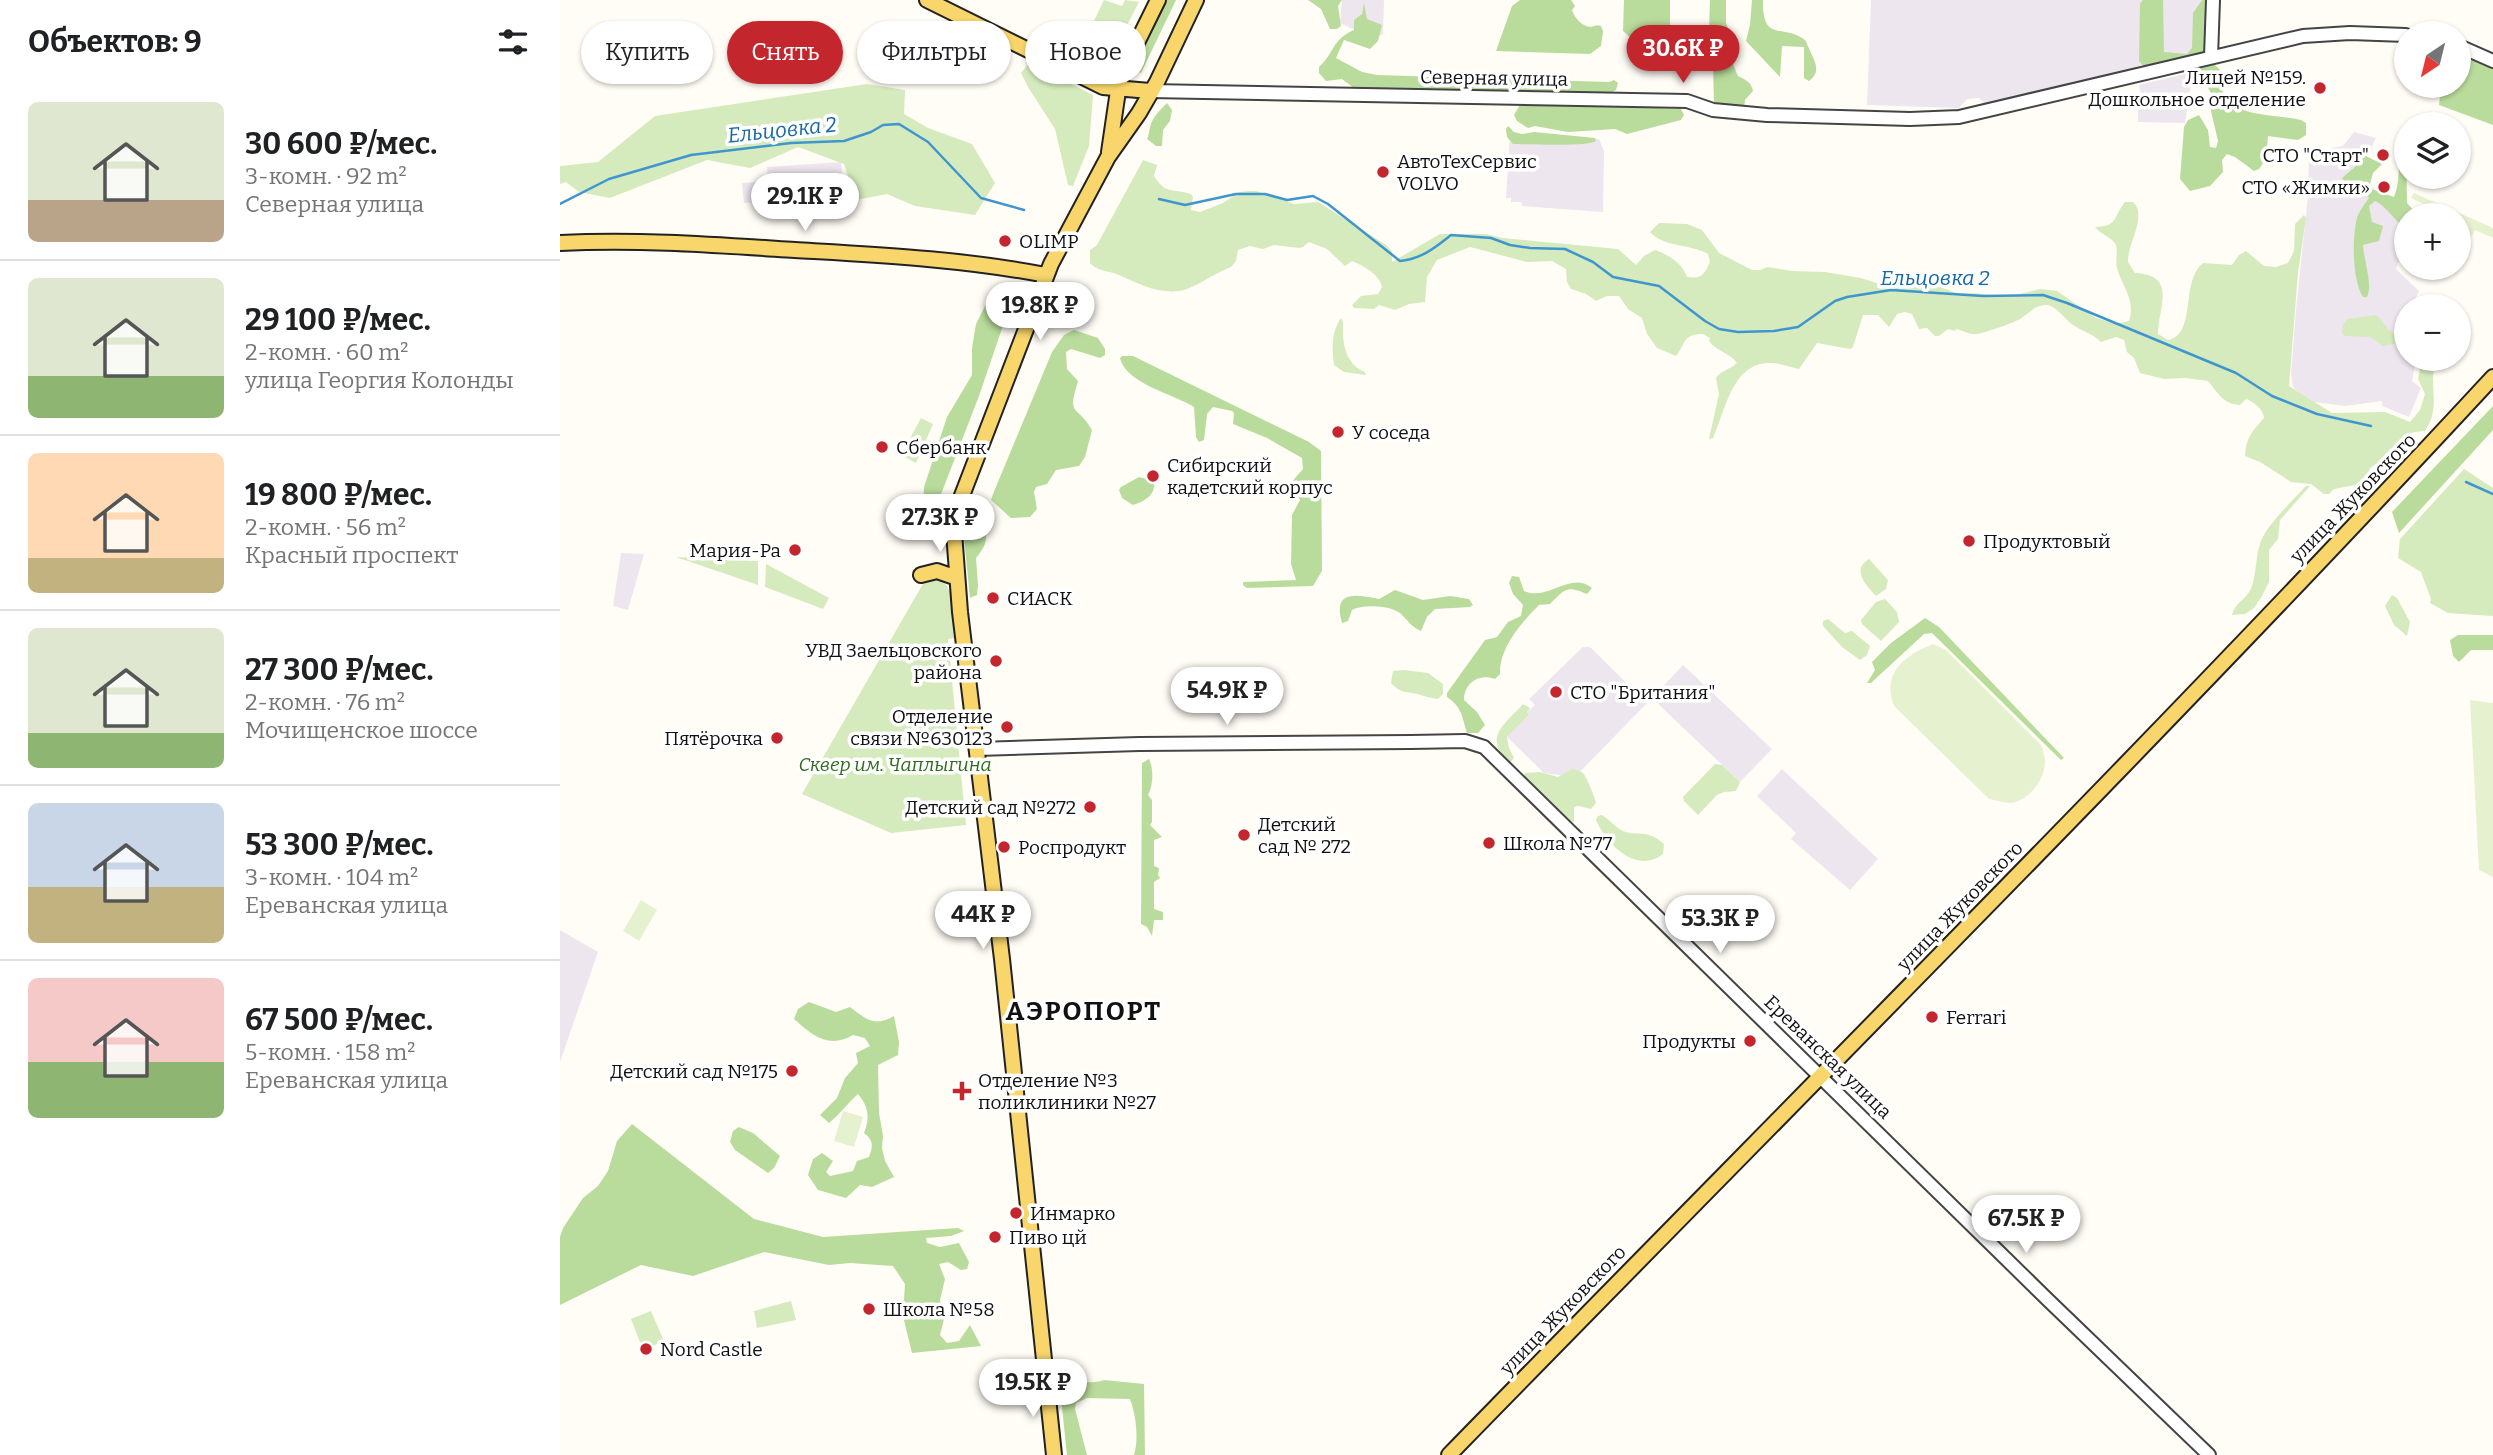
<!DOCTYPE html>
<html lang="ru">
<head>
<meta charset="utf-8">
<style>
	body { margin:0; font-family:Bitter,serif; background:#f6f6f6; color:#202124; height:100vh; display:flex; flex-direction:column; font-size:26px; white-space:nowrap }
	* { box-sizing:border-box; margin:0 }
	p { font-size:23px; color:#757577 }
	.icon { flex:none; width:38px; height:38px; fill:none; stroke:currentColor; stroke-width:2; stroke-linecap:round; stroke-linejoin:round }
	.map { position:relative; flex:1; overflow:hidden }
	.sheet { display:flex; flex-direction:column; background:#fff; width:560px }
	.sheet>* { flex:none }
	.guide { position:absolute; left:21px; top:21px; width:665px; height:63px; display:flex; gap:14px }
	.needle { width:46px; rotate:215deg }
	.fabs { position:absolute; left:1834px; top:21px; display:grid; gap:14px }
	.fabs a { display:grid; place-items:center; width:77px; height:77px; border-radius:50%; background:#fff; box-shadow:0 2px 5px #0004; font-size:35px }
	.price { position:absolute; translate:-50% -60px; padding:0 16px; border-radius:24px; background:#fff; color:#222; font-size:23px; line-height:46px; filter:drop-shadow(0 2px 4px #0008) }
	.price::after { content:''; position:absolute; left:50%; top:42px; width:21px; height:16px; margin-left:-10px; background:inherit; clip-path:polygon(0 0,100% 0,50% 100%) }
	.price.active { background:#c4262e; color:#fff }
	ul { padding:0; list-style:none }
	li { display:flex; align-items:center; gap:21px; height:175px; padding:0 28px }
	li+li { border-top:2px solid #e0e0e0 }
	li span { display:grid; place-items:center; flex:none; width:196px; height:140px; border-radius:10px; color:#555 }
	li>.icon { margin-inline-start:auto }
	span .icon { width:84px; height:84px; fill:#fffc; stroke-width:1 }
	li b { font-size:30px }
	h2 { display:flex; justify-content:space-between; align-items:center; height:84px; padding:0 28px; font-size:30px }
	.tag { padding:0 24px; border-radius:32px; background:#fff; box-shadow:0 2px 5px #0004; font-size:24px; line-height:63px }
	.tag.active { background:#c4262e; color:#fff }
	main { display:flex; flex:1; min-height:0 }
	.map>svg:first-child { display:block }
</style>
</head>
<body>
<main>
<section class="sheet">
<h2>Объектов: 9<svg class="icon" aria-label="filters" viewBox="0 0 24 24"><path d="M4 7h16M4 17h16"/><circle cx="9" cy="7" r="2"/><circle cx="15" cy="17" r="2"/></svg></h2>
<ul>
<li><span style="background:linear-gradient(#dfe7d0 70%,#b9a48a 0)"><svg class="icon" aria-label="home" viewBox="0 0 24 24"><path d="M3 11l9-7 9 7M6 9v11h12V9"/></svg></span><div><b>30 600 ₽/мес.</b><p>3-комн. · 92 m²</p><p>Северная улица</p></div></li>
<li><span style="background:linear-gradient(#dfe7d0 70%,#8fb573 0)"><svg class="icon" aria-label="home" viewBox="0 0 24 24"><path d="M3 11l9-7 9 7M6 9v11h12V9"/></svg></span><div><b>29 100 ₽/мес.</b><p>2-комн. · 60 m²</p><p>улица Георгия Колонды</p></div></li>
<li><span style="background:linear-gradient(#ffd9b3 75%,#c2b280 0)"><svg class="icon" aria-label="home" viewBox="0 0 24 24"><path d="M3 11l9-7 9 7M6 9v11h12V9"/></svg></span><div><b>19 800 ₽/мес.</b><p>2-комн. · 56 m²</p><p>Красный проспект</p></div></li>
<li><span style="background:linear-gradient(#dfe7d0 75%,#8fb573 0)"><svg class="icon" aria-label="home" viewBox="0 0 24 24"><path d="M3 11l9-7 9 7M6 9v11h12V9"/></svg></span><div><b>27 300 ₽/мес.</b><p>2-комн. · 76 m²</p><p>Мочищенское шоссе</p></div></li>
<li><span style="background:linear-gradient(#c9d6e8 60%,#c2b280 0)"><svg class="icon" aria-label="home" viewBox="0 0 24 24"><path d="M3 11l9-7 9 7M6 9v11h12V9"/></svg></span><div><b>53 300 ₽/мес.</b><p>3-комн. · 104 m²</p><p>Ереванская улица</p></div></li>
<li><span style="background:linear-gradient(#f6c9c9 60%,#8fb573 0)"><svg class="icon" aria-label="home" viewBox="0 0 24 24"><path d="M3 11l9-7 9 7M6 9v11h12V9"/></svg></span><div><b>67 500 ₽/мес.</b><p>5-комн. · 158 m²</p><p>Ереванская улица</p></div></li>
</ul>
</section>
<div class="map">
<svg width="1933" height="1455" viewBox="0 0 1933 1455">
	<rect width="100%" height="100%" fill="#fffdf5"/>
	<path fill="#eee6ef" d="M782 0H824L823 34 819 36 803 34 780 23Z
		M1311 0H1643L1641 54 1577 66 1572 71 1425 104 1419 98 1407 99 1399 108 1307 105Z
		M1633 72 1625 123 1578 122V108H1583L1579 85Z
		M1794 132 1816 138 1799 173 1826 201 1846 228V241L1836 269 1859 291 1853 304 1854 306H1846L1840 336 1846 339V359H1856L1852 381 1861 388 1849 417 1822 406V401L1785 406 1747 401 1733 387 1731 374 1736 310 1748 196 1749 152 1783 146Z
		M950 134 1039 139 1044 151 1043 212 962 206V202H951V198H946Z
		M281 162 282 175 272 176 274 196 184 203 182 183 208 181 207 167Z
		M61 553 84 554 68 610 53 606Z
		M1023 647H1030L1087 703 1015 777 984 773 947 737 969 715 967 712 975 705 969 699Z
		M1123 665 1212 749 1180 782 1092 698Z
		M1222 769 1318 859 1290 890 1231 839 1236 833 1197 796Z
		M0 930 38 952 0 1062Z"/>
	<path fill="#d5ebbd" d="M544 0 562 6 565 0 579 2 561 37 533 23Z
		M469 63 533 95 529 146 513 186 508 185 495 129 468 87 461 73Z
		M307 84 345 90 344 114 368 128 412 144 435 183 415 215 355 206 327 194 296 200 284 164 238 147 190 168 147 160 50 198 19 192 6 182 0 184V166L38 162 95 116Z
		M583 160 597 165 594 176C606 195 612 188 631 194L633 197 631 210 640 212 663 203 679 192 688 191H696L734 204 758 202 826 245 832 251V262L880 234H926L943 238 1058 249 1076 265 1084 256 1095 250C1108 254 1123 264 1127 277 1142 279 1144 275 1150 262L1148 254C1131 244 1102 247 1090 232L1099 223 1127 224 1142 230 1159 253 1192 270H1200L1207 267 1232 271 1265 272 1301 278 1323 285 1357 280 1369 282 1398 294 1414 293 1447 297 1480 289 1497 291 1536 318 1556 324 1569 321C1576 299 1562 287 1557 268 1555 261 1558 252 1556 245 1552 237 1540 234 1535 227 1559 226 1552 218 1565 202H1573C1588 216 1567 244 1568 262L1575 273C1618 275 1598 307 1598 334L1608 340C1637 335 1620 281 1643 263L1672 265 1679 255 1686 251 1704 266 1716 267 1728 263 1734 251 1735 224 1744 215 1746 218 1738 273 1729 386 1772 413 1825 412 1850 422 1860 410 1865 394 1858 379 1862 359H1877C1866 384 1883 404 1865 431L1853 432C1842 458 1832 454 1810 468L1806 483 1774 489 1769 494H1764L1751 484 1731 482 1700 462 1685 456C1686 438 1692 431 1704 418 1703 409 1694 402 1686 399L1680 405C1663 404 1658 393 1648 381L1625 378 1604 379 1580 373 1574 358 1567 352 1564 340 1556 337 1541 342C1532 333 1523 332 1513 325 1506 320 1496 306 1487 305 1477 304 1470 312 1463 317 1457 322 1425 333 1416 334 1410 335 1402 330 1396 329L1395 331 1388 329 1379 336H1375L1367 328 1359 329 1352 314 1345 312 1337 314 1329 327 1318 315H1303L1293 347 1290 349 1257 343 1239 369C1230 367 1220 363 1211 363 1173 361 1165 411 1153 438L1149 439 1159 394 1156 378C1160 371 1171 369 1177 363 1170 353 1156 351 1149 341L1150 338 1143 334C1122 334 1126 344 1116 356L1097 348 1087 334 1082 318 1068 309 1059 296H1047L1036 301 1026 294 1011 289 1007 282 1006 269 992 261 967 262 910 247 877 260 867 277 865 302 849 304 835 310 819 305 814 309 794 308 792 305 801 296 818 294 822 287C819 274 804 266 792 261L785 266 767 249 749 242 743 247 739 248 714 245 703 249 690 246 678 250 676 261 671 267C655 273 642 283 627 289 604 297 579 284 559 275 548 270 538 272 530 263V250L537 245Z
		M1816 315C1825 321 1825 329 1834 334L1846 319V341L1823 346 1810 337 1785 336 1782 334 1783 325 1787 319Z
		M781 318 783 322C782 343 785 364 805 372L806 375 784 372 774 365C772 349 771 332 781 318Z
		M361 418 373 424 356 463 341 455Z
		M1904 469 1933 488V616L1888 613 1870 603 1871 599 1861 572 1838 558 1840 539Z
		M1746 486H1750L1720 520 1718 539 1709 550V582L1702 596 1694 608 1685 614 1672 615C1674 604 1686 599 1691 589 1697 573 1695 556 1701 541 1707 525 1734 499 1746 486Z
		M116 557 198 561V585Z
		M1309 559 1328 580 1326 589 1316 596C1306 585 1291 570 1309 559Z
		M206 564 269 598 263 609 205 587Z
		M373 577C398 582 393 617 395 638L388 639 406 825 331 833 242 794 364 582Z
		M1832 595 1837 598 1850 622 1847 636 1834 625 1825 606Z
		M1325 599 1337 612 1339 622 1321 641 1302 624 1301 620 1316 602Z
		M1268 619 1285 633 1292 631 1310 646 1307 655 1300 660 1282 647 1263 626V621Z
		M844 670 868 673 883 684V694L878 699C869 698 865 696 857 694 843 691 842 694 831 683L833 671Z
		M963 704 970 708 967 712 969 715 947 737 949 748 954 758 951 762H948C922 736 947 723 963 704Z
		M1155 764 1162 765 1180 782 1176 791 1164 792 1157 795 1138 815 1124 801 1123 797Z
		M1012 769C1014 769 1021 771 1023 773 1027 778 1035 797 1036 803L1031 809 1019 806 1014 807V822C1004 820 970 786 963 776L965 773 980 772 998 777Z
		M1042 815C1049 819 1054 826 1061 830 1076 838 1085 827 1104 844L1103 854C1077 875 1046 844 1036 820L1038 816Z
		M231 1301 236 1320 197 1328 194 1311Z
		M91 1311 104 1341 83 1350 71 1319Z"/>
	<path fill="#b9dc9c" d="M607 0H616L581 73 574 70Z
		M748 0H782L778 6 781 26 777 29H770L761 9Z
		M960 0H1011L1015 6 1012 10C1014 17 1022 27 1031 27 1034 26 1037 25 1041 26L1043 31 1041 46 1030 54 936 51 952 6Z
		M1064 0H1110V35L1107 40C1081 42 1088 54 1063 31Z
		M1150 0H1166V23L1169 30 1159 39 1154 38 1149 31Z
		M1192 0H1203C1202 45 1224 22 1246 41 1250 55 1265 70 1249 81L1244 78V47L1222 46 1220 77 1186 41 1190 25Z
		M1583 0H1603L1604 52 1627 54 1632 48 1633 13 1642 0H1647L1644 54 1586 69 1579 61 1580 4Z
		M804 3 807 19 822 25 818 41 810 49 784 40 776 58 802 72 817 75 1049 82 1054 80 1058 83 1056 90 1050 93 822 91 795 89 782 79 766 81 759 73V67C774 54 772 39 794 30V20L802 14Z
		M1150 49C1170 53 1171 59 1178 76 1186 80 1191 82 1193 91L1185 100 1184 109 1164 108 1154 103 1153 66 1148 54Z
		M1899 53 1933 68V125L1879 105 1881 86H1899Z
		M1652 62 1660 70C1657 121 1707 112 1741 120L1746 123V135L1738 140 1708 136 1706 159 1699 169 1694 171 1675 157 1667 154 1662 160 1663 172 1650 186 1630 191 1620 179 1624 127 1628 120 1639 115 1648 130 1650 147 1656 148 1658 141 1651 111V93L1639 72 1641 67Z
		M607 103 612 110 610 121 603 130 602 146H596L587 139C589 135 589 131 590 127 592 118 600 110 607 103Z
		M961 103 1121 109 1124 115 1121 120 1067 134 1055 129 1008 132 975 126 968 128 957 121 954 115Z
		M948 126 954 132 962 134 974 132 1035 138 1036 141C1027 147 969 144 953 144L947 137 946 129Z
		M1846 144 1847 203 1858 215H1846V227C1835 223 1828 207 1815 201L1809 206 1812 222 1823 226 1819 241 1803 245C1804 261 1813 285 1807 297H1803C1792 280 1792 237 1797 218 1799 211 1805 204 1809 198L1803 193 1802 185 1795 181 1785 182 1782 178 1795 167 1797 159 1804 155 1822 164 1813 173 1809 188 1834 197C1842 178 1835 162 1846 144Z
		M441 292 452 299 419 396 373 515 363 510 364 487 387 417 412 375V348L416 324 429 298Z
		M514 330 538 338 545 349V355L540 358 511 349 506 352 507 369 518 381C507 418 516 403 532 430L525 457 519 466 496 470 487 484 476 487 474 492 477 509 470 517 451 518 431 500 433 494 492 352 504 335Z
		M562 356H573L749 442 761 451 762 571 753 586 687 588 683 585V582L736 580 731 564 732 515 740 500 737 495 731 497C730 480 733 481 743 469L742 458 707 438 673 424 674 413 672 411 653 407 647 414 644 440 639 442 636 437 634 407C614 394 566 384 560 358Z
		M1933 406V430L1839 533 1832 512Z
		M579 477 594 481C596 495 585 501 573 505L562 498 559 490 561 487Z
		M411 513H417C426 533 432 539 416 558L418 585 417 595 410 598 404 538Z
		M952 576 959 577 964 591C987 602 1011 570 1032 588L1027 594C1006 585 1005 589 990 604L979 605C962 622 939 648 940 674L935 679C920 673 904 682 904 700L917 712 925 725 918 733H907C902 717 902 707 887 697V693L925 640 937 637 948 622 961 616 963 605 953 594 949 583Z
		M835 590 863 600 890 596 909 599 913 605 910 607 875 609 867 617 861 631C852 627 850 623 843 616 834 605 804 604 792 610L788 621 782 623C772 589 797 595 819 599Z
		M1365 618 1379 627 1504 758 1501 760 1372 633 1364 634 1311 683H1307L1315 670 1312 662 1331 643Z
		M1898 635H1933V650H1911L1899 662 1893 656 1890 640Z
		M589 759C594 769 593 786 588 795L592 800V822L590 825 602 837 594 840V866L599 868 598 875 600 878 594 882V909L603 912V920H594L592 936 587 927 581 924 582 763Z
		M249 1002 276 1012 290 1007C307 1020 314 1027 334 1016L339 1042 338 1055 318 1065 319 1113 323 1136 322 1148 325 1161 334 1177 312 1187 300 1185 286 1198 258 1190 248 1175 253 1159 262 1153 273 1161 266 1172 270 1176 293 1171 297 1161 309 1157C313 1146 314 1141 304 1133 310 1118 309 1107 298 1094 288 1103 280 1114 269 1123L260 1115 277 1098 285 1078 298 1063 296 1053 310 1046 305 1038 293 1035C269 1049 253 1036 234 1019L238 1009Z
		M72 1124 194 1219 263 1237 398 1228 404 1231 391 1236 366 1238 367 1243 380 1247 399 1243 409 1262 407 1269 401 1270 388 1262 379 1264 385 1279 380 1300 385 1315 380 1335 387 1343 399 1341 410 1325 421 1346 352 1353 343 1316 345 1284 333 1266 290 1263 269 1265 204 1252 133 1276 81 1265 0 1305V1237L3 1228 23 1198 38 1186 48 1171 57 1141Z
		M179 1127 193 1133 220 1156 214 1168 208 1173 175 1150 170 1142 173 1131Z
		M544 1380 584 1384 585 1455H574C579 1439 576 1415 570 1399L527 1398 516 1403 515 1409 527 1455H507L500 1388C514 1377 528 1386 544 1380Z"/>
	<path fill="#e6f2cf" d="M1854 193 1933 228V238L1915 230 1910 239 1899 234V215H1875L1877 210 1851 198Z
		M1373 644 1386 650 1481 745C1483 750 1485 756 1485 762 1485 779 1469 801 1451 803 1444 803 1436 800 1429 799L1334 706C1321 673 1345 655 1373 644Z
		M1910 700 1933 703V877L1919 870Z
		M81 900 97 910 79 941 63 931Z
		M283 1111 303 1117 294 1147 274 1141Z"/>
	<g fill="none" stroke-linecap="round" stroke-linejoin="round">
		<path stroke="#3f96cf" stroke-width="2.5" d="M599 199 625 205 676 194H705L727 200 753 196 768 204 840 261C861 259 875 248 891 235L931 238 950 245 970 248 1005 249 1033 262 1053 277 1099 286 1145 321 1159 329 1178 332 1214 331 1238 327 1275 301 1287 297 1331 290 1423 296 1483 295 1507 303 1676 373 1712 396 1757 414 1811 426
			M0 204 49 179 131 155 231 143 284 141 311 132 323 125 339 124 368 142 421 198 464 210
			M1906 482 1933 494"/>
		<defs>
			<path id="minor" d="M1899 46 1933 61
				M1651 57 1653 0
				M590 91 1127 101 1153 110 1207 115 1350 119 1399 117 1743 36 1790 33 1846 35
				M417 749 579 744 851 742 905 741 924 747 1487 1299 1649 1455"/>
			<path id="major" d="M367 0 543 87 590 91
				M549 152 559 84 565 67 598 0
				M0 243C78 239 157 245 235 250 319 255 403 259 486 275
				M361 575 377 571 397 578
				M494 1455 442 959 400 612 393 519 491 264 548 157 579 113 597 82 636 0
				M889 1455C1238 1097 1593 744 1933 377"/>
		</defs>
		<use href="#minor" stroke="#444" stroke-width="16"/>
		<use href="#major" stroke="#222" stroke-width="18"/>
		<use href="#minor" stroke="#fff" stroke-width="12"/>
		<use href="#major" stroke="#f9d66b" stroke-width="14"/>
	</g>
	<g fill="#c4262e" stroke="#fff" stroke-width="2.5">
		<circle cx="1760" cy="88" r="7"/>
		<circle cx="1823" cy="155" r="7"/>
		<circle cx="823" cy="172" r="7"/>
		<circle cx="1824" cy="187" r="7"/>
		<circle cx="445" cy="241" r="7"/>
		<circle cx="778" cy="432" r="7"/>
		<circle cx="322" cy="447" r="7"/>
		<circle cx="593" cy="476" r="7"/>
		<circle cx="1409" cy="541" r="7"/>
		<circle cx="235" cy="550" r="7"/>
		<circle cx="433" cy="598" r="7"/>
		<circle cx="436" cy="661" r="7"/>
		<circle cx="996" cy="692" r="7"/>
		<circle cx="447" cy="727" r="7"/>
		<circle cx="217" cy="738" r="7"/>
		<circle cx="530" cy="807" r="7"/>
		<circle cx="684" cy="835" r="7"/>
		<circle cx="929" cy="843" r="7"/>
		<circle cx="444" cy="847" r="7"/>
		<circle cx="1372" cy="1017" r="7"/>
		<circle cx="1190" cy="1041" r="7"/>
		<circle cx="232" cy="1071" r="7"/>
		<path d="M398.5 1080.5h7v7h7v7h-7v7h-7v-7h-7v-7h7z"/>
		<circle cx="456" cy="1213" r="7"/>
		<circle cx="435" cy="1237" r="7"/>
		<circle cx="309" cy="1309" r="7"/>
		<circle cx="86" cy="1349" r="7"/>
	</g>
	<g text-anchor="middle" dominant-baseline="central" stroke-width="7" stroke-linejoin="round" paint-order="stroke">
		<g font-size="19" fill="#111" stroke="#fff" text-anchor="start">
			<text x="1746" y="77" text-anchor="end">Лицей №159.<tspan x="1746" dy="22">Дошкольное отделение</tspan></text>
			<text x="1809" y="155" text-anchor="end">СТО "Старт"</text>
			<text x="837" y="161">АвтоТехСервис<tspan x="837" dy="22">VOLVO</tspan></text>
			<text x="1810" y="187" text-anchor="end">СТО «Жимки»</text>
			<text x="459" y="241">OLIMP</text>
			<text x="792" y="432">У соседа</text>
			<text x="336" y="447">Сбербанк</text>
			<text x="607" y="465">Сибирский<tspan x="607" dy="22">кадетский корпус</tspan></text>
			<text x="1423" y="541">Продуктовый</text>
			<text x="221" y="550" text-anchor="end">Мария-Ра</text>
			<text x="447" y="598">СИАСК</text>
			<text x="422" y="650" text-anchor="end">УВД Заельцовского<tspan x="422" dy="22">района</tspan></text>
			<text x="1010" y="692">СТО "Британия"</text>
			<text x="433" y="716" text-anchor="end">Отделение<tspan x="433" dy="22">связи №630123</tspan></text>
			<text x="203" y="738" text-anchor="end">Пятёрочка</text>
			<text x="516" y="807" text-anchor="end">Детский сад №272</text>
			<text x="698" y="824">Детский<tspan x="698" dy="22">сад № 272</tspan></text>
			<text x="943" y="843">Школа №77</text>
			<text x="458" y="847">Роспродукт</text>
			<text x="1386" y="1017">Ferrari</text>
			<text x="1176" y="1041" text-anchor="end">Продукты</text>
			<text x="218" y="1071" text-anchor="end">Детский сад №175</text>
			<text x="418" y="1080">Отделение №3<tspan x="418" dy="22">поликлиники №27</tspan></text>
			<text x="470" y="1213">Инмарко</text>
			<text x="449" y="1237">Пиво цй</text>
			<text x="323" y="1309">Школа №58</text>
			<text x="100" y="1349">Nord Castle</text>
		</g>
		<g font-size="19" fill="#111" stroke="#fff">
			<text transform="translate(934 78) rotate(1)">Северная улица</text>
			<text transform="translate(1793 498) rotate(-46)">улица Жуковского</text>
			<text transform="translate(1400 906) rotate(-46)">улица Жуковского</text>
			<text transform="translate(1268 1057) rotate(44)">Ереванская улица</text>
			<text transform="translate(1003 1310) rotate(-46)">улица Жуковского</text>
		</g>
		<g font-size="19" font-style="italic" fill="#2f6b1f" stroke="#fff">
			<text x="335" y="764">Сквер им. Чаплыгина</text>
		</g>
		<g font-size="21" font-style="italic" fill="#1768a6" stroke="#fff">
			<text transform="translate(222 130) rotate(-6)">Ельцовка 2</text>
			<text x="1375" y="278">Ельцовка 2</text>
		</g>
		<g font-size="26" font-weight="bold" letter-spacing="2" fill="#111" stroke="#fff">
			<text x="524" y="1011">АЭРОПОРТ</text>
		</g>
	</g>
</svg>
<div class="fabs">
<a><svg class="needle" viewBox="-14 -14 28 28"><path d="M0-13l5 13h-10z" fill="#e53935"/><path d="M0 13l5-13h-10z" fill="#757577"/></svg></a>
<a><svg class="icon" aria-label="layers" viewBox="0 0 24 24"><path d="M12 4l9 5-9 5-9-5zM3 14l9 5 9-5"/></svg></a>
<a>+</a>
<a>−</a>
</div>
<b class="price active" style="left:1123px;top:85px">30.6K ₽</b>
<b class="price" style="left:245px;top:233px">29.1K ₽</b>
<b class="price" style="left:480px;top:342px">19.8K ₽</b>
<b class="price" style="left:380px;top:554px">27.3K ₽</b>
<b class="price" style="left:667px;top:727px">54.9K ₽</b>
<b class="price" style="left:423px;top:951px">44K ₽</b>
<b class="price" style="left:1160px;top:955px">53.3K ₽</b>
<b class="price" style="left:1466px;top:1255px">67.5K ₽</b>
<b class="price" style="left:473px;top:1419px">19.5K ₽</b>
<div class="guide">
<a class="tag">Купить</a>
<a class="tag active">Снять</a>
<a class="tag">Фильтры</a>
<a class="tag">Новое</a>
</div>
</div>
</main>
</body>
</html>
